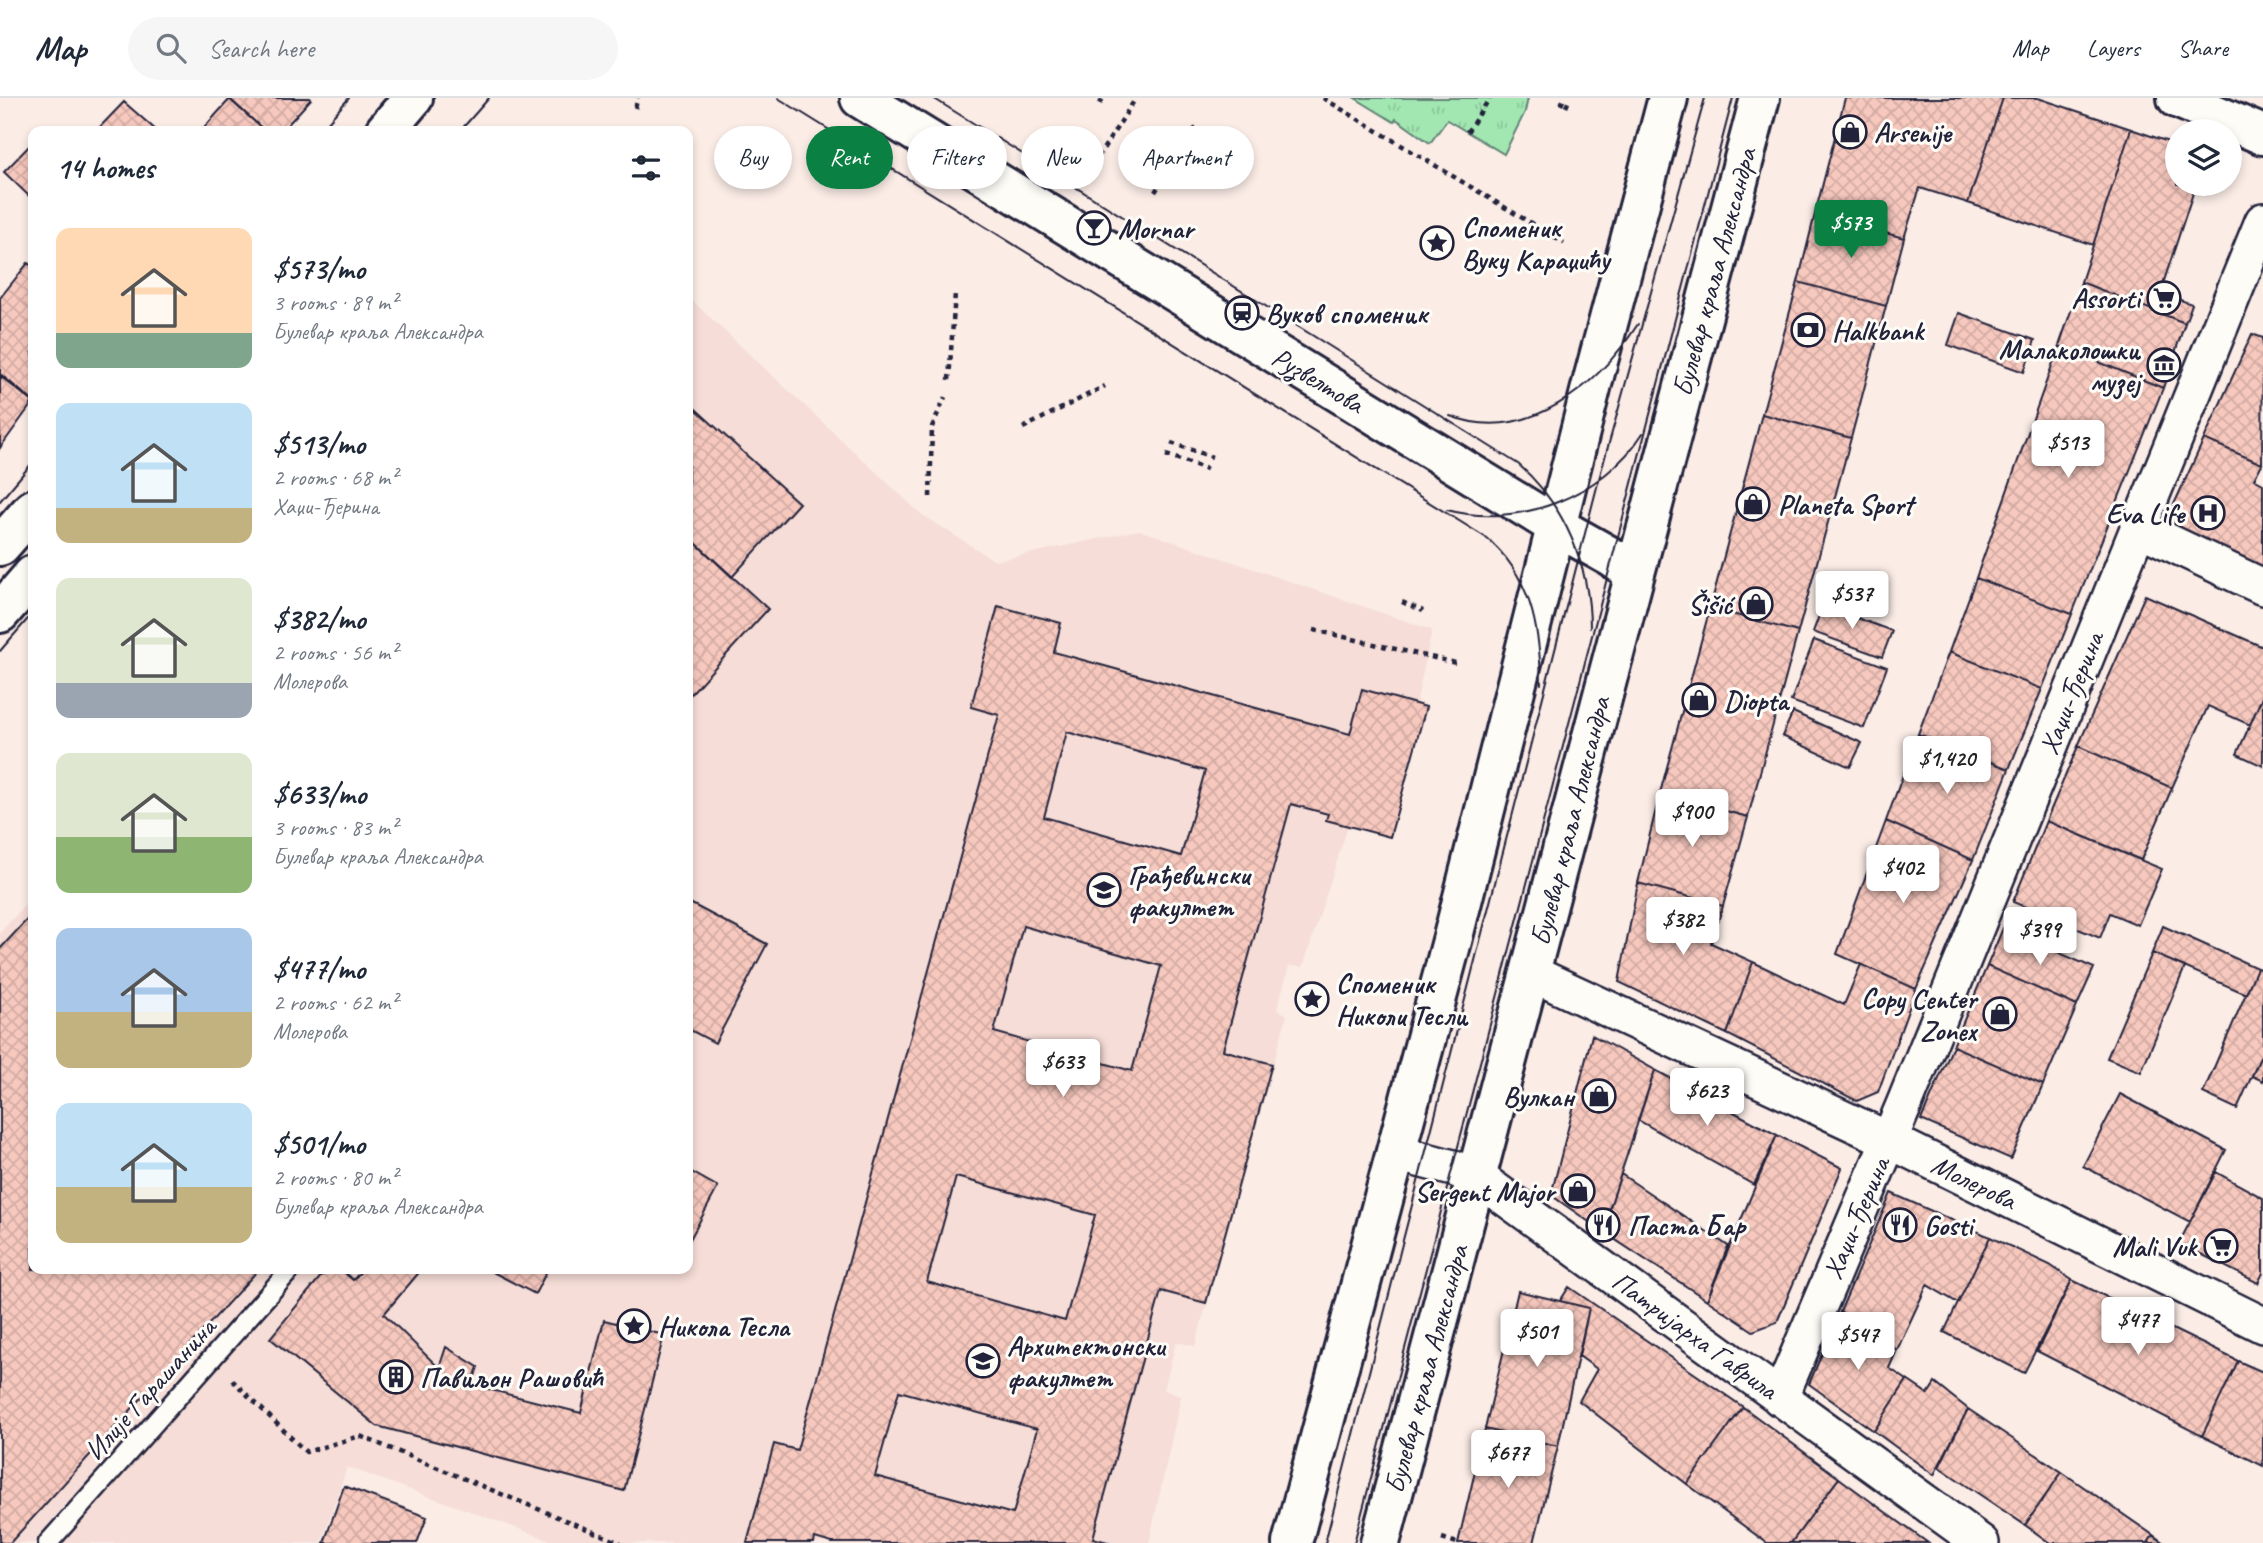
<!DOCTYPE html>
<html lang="en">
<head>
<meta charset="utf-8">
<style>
	body { margin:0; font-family:Caveat,sans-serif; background:#f6f6f7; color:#1f2937; height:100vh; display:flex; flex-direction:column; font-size:26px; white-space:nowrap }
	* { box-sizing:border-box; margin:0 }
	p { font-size:23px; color:#747a83 }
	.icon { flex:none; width:38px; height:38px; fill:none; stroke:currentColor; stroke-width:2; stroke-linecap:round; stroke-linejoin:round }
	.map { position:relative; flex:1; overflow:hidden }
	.sheet { position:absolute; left:28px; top:28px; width:665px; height:1148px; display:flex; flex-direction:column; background:#fff; border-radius:14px; box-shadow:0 4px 10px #0003 }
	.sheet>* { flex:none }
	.hud { position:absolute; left:714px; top:28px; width:665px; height:63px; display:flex; gap:14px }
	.fabs { position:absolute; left:2165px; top:21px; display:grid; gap:14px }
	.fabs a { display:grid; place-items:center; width:77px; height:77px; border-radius:50%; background:#fff; box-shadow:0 4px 10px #0003; font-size:35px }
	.price { position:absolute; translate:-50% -60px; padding:0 16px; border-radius:7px; background:#fff; color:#222; font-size:23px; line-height:46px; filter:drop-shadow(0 2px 4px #0008) }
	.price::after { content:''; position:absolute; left:50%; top:42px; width:21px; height:16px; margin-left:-10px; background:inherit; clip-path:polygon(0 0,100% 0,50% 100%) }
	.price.selected { background:#0b8043; color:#fff }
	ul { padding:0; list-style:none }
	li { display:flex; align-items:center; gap:21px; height:175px; padding:0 28px }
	li span { display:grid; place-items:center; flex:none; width:196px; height:140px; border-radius:14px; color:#555 }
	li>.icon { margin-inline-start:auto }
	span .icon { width:84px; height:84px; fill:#fffc; stroke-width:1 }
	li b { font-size:30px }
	h2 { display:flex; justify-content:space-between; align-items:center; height:84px; padding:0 28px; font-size:30px }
	.chip { padding:0 24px; border-radius:32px; background:#fff; box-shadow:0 4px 10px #0003; font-size:24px; line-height:63px }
	.chip.selected { background:#0b8043; color:#fff }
	header { display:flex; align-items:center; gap:42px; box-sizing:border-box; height:98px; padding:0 35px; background:#fff; border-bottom:2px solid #e0e1e3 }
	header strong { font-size:33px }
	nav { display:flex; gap:38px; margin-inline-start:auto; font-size:24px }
	.search { width:490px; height:63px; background:#f6f6f7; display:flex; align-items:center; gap:18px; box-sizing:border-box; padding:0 24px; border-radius:38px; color:#747a83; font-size:26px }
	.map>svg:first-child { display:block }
</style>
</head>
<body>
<header>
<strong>Map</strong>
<div class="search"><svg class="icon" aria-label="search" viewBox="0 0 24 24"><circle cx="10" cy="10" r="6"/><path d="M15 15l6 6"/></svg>Search here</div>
<nav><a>Map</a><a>Layers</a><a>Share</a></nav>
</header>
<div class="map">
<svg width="2263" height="1445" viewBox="0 0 2263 1445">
	<defs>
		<pattern id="grass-tufts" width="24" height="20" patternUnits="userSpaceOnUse" patternTransform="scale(1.75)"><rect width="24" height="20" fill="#a2e7b2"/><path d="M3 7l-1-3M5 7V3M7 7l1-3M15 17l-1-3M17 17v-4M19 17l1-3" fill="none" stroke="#8bc69a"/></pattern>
		<pattern id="building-cross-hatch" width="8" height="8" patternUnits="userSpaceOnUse" patternTransform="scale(1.75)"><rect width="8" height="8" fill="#f7c8be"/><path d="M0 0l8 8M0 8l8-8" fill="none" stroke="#d3aca4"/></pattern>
	</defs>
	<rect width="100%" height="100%" fill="#fbece6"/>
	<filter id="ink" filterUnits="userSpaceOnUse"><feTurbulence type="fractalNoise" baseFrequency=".0143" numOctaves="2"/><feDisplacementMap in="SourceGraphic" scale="14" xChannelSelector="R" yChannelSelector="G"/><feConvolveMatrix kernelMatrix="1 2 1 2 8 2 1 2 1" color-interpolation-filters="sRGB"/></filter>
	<g filter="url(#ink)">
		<path fill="#f6ddd7" d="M688 199 921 416 995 463 1139 432 1432 532 1416 606 1426 609 1390 739 1348 728 1303 869 1289 868 1277 911 1287 917 1195 1248 1176 1244 1164 1292 1181 1298 1149 1445H558L347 1369 321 1445H0V835L33 798V1171H688Z"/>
		<path fill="url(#grass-tufts)" stroke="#628476" stroke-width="2" d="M1355 0H1528L1525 14 1504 56 1447 22 1430 45 1396 21 1394 24Z"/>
		<path fill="url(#building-cross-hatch)" stroke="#22223b" stroke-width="2" fill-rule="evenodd" d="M228 0H310L311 1 282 33H265Z
			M1845 0H2003L1968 105 1920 90 1904 140 1815 116Z
			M2003 0H2038L2131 31 2093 147 1968 105Z
			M230 1 265 33H201Z
			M124 4 157 33H96Z
			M2131 31 2177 47V86H2196L2160 195 2192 206 2185 225 2081 184Z
			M33 44V102L4 74Z
			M1815 116 1904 140 1886 208 1798 184Z
			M28 165 33 169V303L0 276V200Z
			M1798 184 1886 208 1851 340 1762 316Z
			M2081 184 2185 225 2163 290 2059 248Z
			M1959 215 2035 242 2024 274 1948 247Z
			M2252 236 2263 240 2262 366 2204 341Z
			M2059 248 2163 290 2072 516 1976 480Z
			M0 278 33 304 0 350Z
			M688 304 799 405 732 479 688 438Z
			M1762 316 1851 340 1798 534 1710 510Z
			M2204 341 2262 366 2254 381 2263 386V475L2164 428Z
			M688 438 768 511 688 599Z
			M1976 480 2072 516 2042 591 1949 554Z
			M2145 497 2263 549V597L2250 627 2208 608 2172 690 2078 648Z
			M1823 507 1892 533 1882 559 1813 534Z
			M998 508 1061 525 1054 554 1350 636 1362 591 1426 609 1390 739 1326 722 1328 716 1291 706 1223 952 1272 966 1206 1205 1161 1193 1093 1440 1111 1445H832L815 1440 814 1445H747L774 1346 797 1352 999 617 971 609ZM1067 634 1205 673 1181 758 1044 719ZM1023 828 1161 868 1132 973 994 934ZM956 1079 1095 1117 1065 1223 927 1184ZM899 1293 1037 1331 1013 1416 875 1378Z
			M1710 510 1798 534 1748 719 1660 695Z
			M1814 542 1887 569 1864 630 1791 603Z
			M1949 554 2042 591 2009 671 1918 636Z
			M2263 597V668L2237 656Z
			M1793 614 1862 645 1850 669 1782 638Z
			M1918 636 2009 671 1973 762 1886 723Z
			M2078 648 2172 690 2141 762 2046 723Z
			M1660 695 1748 719 1723 808 1638 785Z
			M1886 723 1973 762 1916 891 1837 856Z
			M2046 723 2162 771 2138 827 2110 815 2100 840 2013 804Z
			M1638 785 1723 808 1711 845 1753 864 1727 936 1619 884Z
			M688 804 767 846 715 945 688 931Z
			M33 815V1171H259L10 1445H0V851Z
			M2163 828 2257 870 2246 896 2152 855Z
			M2003 830 2094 870 2077 908 1987 868Z
			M2152 855 2185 869 2141 974 2107 960Z
			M1753 864 1844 907 1861 866 1916 891 1878 994 1857 1003 1727 936Z
			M1987 868 2077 908 2043 987 1953 948Z
			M2257 870 2263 872V953L2237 1011 2203 995Z
			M1592 937 1655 972 1602 1133 1551 1097Z
			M1953 948 2043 987 2011 1061 1921 1022Z
			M2263 953V983L2252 978Z
			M1655 972 1777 1037 1754 1087 1638 1022Z
			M2120 996 2226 1052 2190 1124 2083 1068Z
			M1777 1037 1842 1070 1777 1224 1753 1233 1707 1202Z
			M688 1072 718 1089 688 1145Z
			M2216 1074 2263 1100V1175L2258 1185 2179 1145Z
			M1621 1076 1728 1148 1707 1202 1602 1133Z
			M1891 1095 1990 1139 1958 1205 1927 1187 1897 1252 1840 1214Z
			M1990 1139 2050 1167 2072 1182 2024 1275 1944 1234Z
			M327 1171H340L353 1182 363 1171H422L384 1216 439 1270 446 1249 478 1269 472 1287 581 1315 604 1222 664 1237 624 1393 377 1328 270 1240Z
			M487 1171H548L535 1196Z
			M2072 1182 2238 1263 2202 1338 2037 1253Z
			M1569 1189 1743 1309 1687 1386 1579 1303 1597 1271 1579 1258 1589 1210 1560 1203Z
			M1518 1193 1589 1210 1558 1348 1485 1331Z
			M1840 1214 1897 1252 1889 1270 1907 1282 1874 1333 1809 1286Z
			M2238 1263 2263 1274V1368L2202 1338Z
			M1907 1282 1928 1296 1935 1285 1968 1311 1934 1377 1874 1333Z
			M1743 1309 1839 1380 1791 1445H1767L1687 1386Z
			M1968 1311 2062 1374 2025 1427 1939 1369Z
			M1485 1331 1558 1348 1534 1445H1458Z
			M2062 1374 2153 1437 2148 1445H2050L2025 1427Z
			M1839 1380 1873 1405 1928 1445H1791Z
			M344 1388 427 1419 417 1445H324Z
			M2153 1437 2164 1445H2148Z"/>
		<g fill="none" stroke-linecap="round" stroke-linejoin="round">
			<defs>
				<path id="service" d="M48 1445 291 1171"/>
				<path id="minor" d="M2139 430 2263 489
					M1531 875 1889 1042 2263 1227
					M1396 1055 1453 1070 1477 1079 1981 1445
					M1780 1300 1904 1007 2263 123"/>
				<path id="secondary" d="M860 0 1556 428 1613 460 1634 475
					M2177 0 2263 37
					M385 33 413 0
					M0 448 33 411
					M0 515 33 477
					M1292 1445 1453 839 1594 278 1668 0
					M1380 1445 1760 0"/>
			</defs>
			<use href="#service" stroke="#22223b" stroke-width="23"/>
			<use href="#minor" stroke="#22223b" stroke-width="40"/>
			<use href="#secondary" stroke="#22223b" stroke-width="44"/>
			<path stroke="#22223b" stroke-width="4.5" stroke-dasharray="5 5" stroke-linecap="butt" d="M1323 0 1564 145
				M1100 6 1103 0
				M1561 7 1564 0
				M1566 9 1570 0
				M635 10 638 0
				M1467 34 1490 0
				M1098 59 1136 0
				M1155 94 1195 31 1218 46 1201 72
				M949 282 955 195
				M1023 330 1105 288
				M1171 345 1212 359
				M1166 357 1207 371
				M930 399 932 329 945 299
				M1402 504 1423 513
				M1314 532 1456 565
				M232 1282 306 1354 360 1338 621 1445
				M1442 1440 1457 1445"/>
			<use href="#service" stroke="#fdfcf7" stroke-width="18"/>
			<use href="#minor" stroke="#fdfcf7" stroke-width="35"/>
			<use href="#secondary" stroke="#fdfcf7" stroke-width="38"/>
			<path stroke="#22223b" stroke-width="2" d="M778 0 1485 439C1531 476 1540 531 1541 586
				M933 0 1518 366C1565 407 1590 468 1590 530
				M320 33 349 0
				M460 33 489 0
				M1450 318C1527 347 1598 288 1638 226
				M0 403 33 364
				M1447 412C1519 431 1603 398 1643 335
				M0 553 33 515
				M1325 1445 1599 381 1705 0
				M1354 1445 1733 0"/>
		</g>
	</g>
	<defs>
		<symbol id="shop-ring" viewBox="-11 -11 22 22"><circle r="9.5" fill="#fdfcf7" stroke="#22223b" stroke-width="1.5"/><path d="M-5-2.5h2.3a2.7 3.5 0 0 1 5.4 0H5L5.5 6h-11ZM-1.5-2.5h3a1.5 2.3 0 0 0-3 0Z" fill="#22223b"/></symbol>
		<symbol id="bar-ring" viewBox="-11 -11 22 22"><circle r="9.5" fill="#fdfcf7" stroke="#22223b" stroke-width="1.5"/><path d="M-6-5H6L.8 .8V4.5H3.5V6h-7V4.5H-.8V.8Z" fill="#22223b"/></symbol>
		<symbol id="sight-ring" viewBox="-11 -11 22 22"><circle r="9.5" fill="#fdfcf7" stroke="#22223b" stroke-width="1.5"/><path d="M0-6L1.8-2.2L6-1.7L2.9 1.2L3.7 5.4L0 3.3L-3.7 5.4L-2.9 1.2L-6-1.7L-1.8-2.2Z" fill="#22223b"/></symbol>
		<symbol id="supermarket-ring" viewBox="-11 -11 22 22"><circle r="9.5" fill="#fdfcf7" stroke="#22223b" stroke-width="1.5"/><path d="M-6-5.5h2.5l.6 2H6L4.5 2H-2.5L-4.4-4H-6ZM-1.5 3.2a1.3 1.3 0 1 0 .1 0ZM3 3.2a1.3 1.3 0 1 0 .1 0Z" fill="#22223b"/></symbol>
		<symbol id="station-ring" viewBox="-11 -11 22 22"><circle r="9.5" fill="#fdfcf7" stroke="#22223b" stroke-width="1.5"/><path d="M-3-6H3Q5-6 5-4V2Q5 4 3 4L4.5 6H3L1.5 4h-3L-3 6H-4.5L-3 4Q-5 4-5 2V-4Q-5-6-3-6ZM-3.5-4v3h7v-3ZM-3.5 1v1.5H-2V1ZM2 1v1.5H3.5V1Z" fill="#22223b"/></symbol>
		<symbol id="bank-ring" viewBox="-11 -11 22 22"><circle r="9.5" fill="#fdfcf7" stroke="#22223b" stroke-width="1.5"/><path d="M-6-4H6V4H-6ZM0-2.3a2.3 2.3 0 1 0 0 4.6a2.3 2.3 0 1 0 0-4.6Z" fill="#22223b"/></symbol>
		<symbol id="museum-ring" viewBox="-11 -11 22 22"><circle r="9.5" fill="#fdfcf7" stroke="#22223b" stroke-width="1.5"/><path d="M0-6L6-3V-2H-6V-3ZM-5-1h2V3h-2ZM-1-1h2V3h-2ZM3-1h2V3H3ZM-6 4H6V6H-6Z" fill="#22223b"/></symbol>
		<symbol id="hospital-ring" viewBox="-11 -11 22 22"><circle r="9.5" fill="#fdfcf7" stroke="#22223b" stroke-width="1.5"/><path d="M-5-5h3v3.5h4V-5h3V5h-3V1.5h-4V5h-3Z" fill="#22223b"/></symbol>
		<symbol id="university-ring" viewBox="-11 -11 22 22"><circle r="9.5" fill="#fdfcf7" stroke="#22223b" stroke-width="1.5"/><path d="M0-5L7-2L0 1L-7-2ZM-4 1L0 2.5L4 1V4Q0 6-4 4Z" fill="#22223b"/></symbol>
		<symbol id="restaurant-ring" viewBox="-11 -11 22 22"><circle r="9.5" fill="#fdfcf7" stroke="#22223b" stroke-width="1.5"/><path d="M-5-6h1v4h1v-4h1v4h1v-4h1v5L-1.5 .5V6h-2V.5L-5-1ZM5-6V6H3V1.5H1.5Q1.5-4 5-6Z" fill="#22223b"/></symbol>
		<symbol id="building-ring" viewBox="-11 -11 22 22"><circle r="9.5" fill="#fdfcf7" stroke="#22223b" stroke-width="1.5"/><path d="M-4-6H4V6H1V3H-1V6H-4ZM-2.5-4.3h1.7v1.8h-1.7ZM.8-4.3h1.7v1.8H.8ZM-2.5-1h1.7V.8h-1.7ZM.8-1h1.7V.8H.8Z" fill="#22223b"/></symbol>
	</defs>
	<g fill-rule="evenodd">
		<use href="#shop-ring" x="1831" y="15" width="38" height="38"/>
		<use href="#bar-ring" x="1075" y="111" width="38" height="38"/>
		<use href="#sight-ring" x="1418" y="126" width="38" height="38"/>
		<use href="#supermarket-ring" x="2145" y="181" width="38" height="38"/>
		<use href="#station-ring" x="1223" y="196" width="38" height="38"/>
		<use href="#bank-ring" x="1789" y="213" width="38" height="38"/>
		<use href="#museum-ring" x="2145" y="248" width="38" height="38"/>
		<use href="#shop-ring" x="1734" y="387" width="38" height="38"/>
		<use href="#hospital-ring" x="2189" y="396" width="38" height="38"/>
		<use href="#shop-ring" x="1737" y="487" width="38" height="38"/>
		<use href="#shop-ring" x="1680" y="583" width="38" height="38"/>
		<use href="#university-ring" x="1085" y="773" width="38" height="38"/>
		<use href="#sight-ring" x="1293" y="882" width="38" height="38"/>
		<use href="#shop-ring" x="1981" y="897" width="38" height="38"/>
		<use href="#shop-ring" x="1580" y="979" width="38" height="38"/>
		<use href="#shop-ring" x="1559" y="1074" width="38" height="38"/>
		<use href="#restaurant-ring" x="1584" y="1108" width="38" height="38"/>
		<use href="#restaurant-ring" x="1881" y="1108" width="38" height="38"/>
		<use href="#supermarket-ring" x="2202" y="1129" width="38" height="38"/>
		<use href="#sight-ring" x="615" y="1209" width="38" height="38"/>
		<use href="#university-ring" x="964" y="1244" width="38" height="38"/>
		<use href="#building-ring" x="377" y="1260" width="38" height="38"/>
	</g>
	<g text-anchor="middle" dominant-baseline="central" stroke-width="6" stroke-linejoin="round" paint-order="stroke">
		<g font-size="28" font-weight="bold" fill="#22223b" stroke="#fdfcf7" text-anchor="start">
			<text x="1874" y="34">Arsenije</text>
			<text x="1462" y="129">Споменик<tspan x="1462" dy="32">Вуку Караџићу</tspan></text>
			<text x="1118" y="130">Mornar</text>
			<text x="2140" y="200" text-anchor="end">Assorti</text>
			<text x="1266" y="215">Вуков споменик</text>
			<text x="1832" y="232">Halkbank</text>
			<text x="2140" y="251" text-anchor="end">Малаколошки<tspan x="2140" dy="32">музеј</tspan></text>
			<text x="1778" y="406">Planeta Sport</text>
			<text x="2184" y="415" text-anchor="end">Eva Life</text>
			<text x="1732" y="506" text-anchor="end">Šišić</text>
			<text x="1724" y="602">Diopta</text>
			<text x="1128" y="776">Грађевински<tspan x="1128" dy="32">факултет</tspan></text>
			<text x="1336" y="885">Споменик<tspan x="1336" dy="32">Николи Тесли</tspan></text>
			<text x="1976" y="900" text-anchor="end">Copy Center<tspan x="1976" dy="32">Zonex</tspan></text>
			<text x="1574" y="998" text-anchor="end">Вулкан</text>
			<text x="1554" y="1093" text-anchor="end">Sergent Major</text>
			<text x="1628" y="1127">Паста Бар</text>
			<text x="1924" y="1127">Gosti</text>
			<text x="2196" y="1148" text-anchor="end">Mali Vuk</text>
			<text x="658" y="1228">Никола Тесла</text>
			<text x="1007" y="1247">Архитектонски<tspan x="1007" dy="32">факултет</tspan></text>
			<text x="420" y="1279">Павиљон Рашовић</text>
		</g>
		<g font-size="28" fill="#22223b" stroke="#fdfcf7">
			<text transform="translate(1714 174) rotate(-75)">Булевар краља Александра</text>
			<text transform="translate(1318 282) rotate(31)">Рузвелтова</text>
			<text transform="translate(2071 595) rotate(-68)">Хаџи-Ђерина</text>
			<text transform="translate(1570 723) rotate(-76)">Булевар краља Александра</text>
			<text transform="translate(1974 1084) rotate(26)">Молерова</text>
			<text transform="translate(1856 1120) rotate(-67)">Хаџи-Ђерина</text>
			<text transform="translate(1695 1237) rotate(36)">Патријарха Гаврила</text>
			<text transform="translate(1426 1271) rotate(-75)">Булевар краља Александра</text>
			<text transform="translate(150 1291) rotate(-48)">Илије Гарашанина</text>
		</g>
	</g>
</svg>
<div class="fabs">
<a><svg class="icon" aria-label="layers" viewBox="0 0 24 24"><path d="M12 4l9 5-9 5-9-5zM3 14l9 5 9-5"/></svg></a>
</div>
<b class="price selected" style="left:1851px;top:162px">$573</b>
<b class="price" style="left:2068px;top:382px">$513</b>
<b class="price" style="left:1852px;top:533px">$537</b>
<b class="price" style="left:1947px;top:698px">$1,420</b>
<b class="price" style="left:1692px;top:751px">$900</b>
<b class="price" style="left:1903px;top:807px">$402</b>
<b class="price" style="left:1683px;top:859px">$382</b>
<b class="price" style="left:2040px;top:869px">$399</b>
<b class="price" style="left:1063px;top:1001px">$633</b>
<b class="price" style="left:1707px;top:1030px">$623</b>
<b class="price" style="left:2138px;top:1259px">$477</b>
<b class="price" style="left:1537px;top:1271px">$501</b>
<b class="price" style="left:1858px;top:1274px">$547</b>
<b class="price" style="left:1508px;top:1392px">$677</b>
<div class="hud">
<a class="chip">Buy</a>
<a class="chip selected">Rent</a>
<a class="chip">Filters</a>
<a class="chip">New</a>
<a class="chip">Apartment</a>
</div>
<section class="sheet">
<h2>14 homes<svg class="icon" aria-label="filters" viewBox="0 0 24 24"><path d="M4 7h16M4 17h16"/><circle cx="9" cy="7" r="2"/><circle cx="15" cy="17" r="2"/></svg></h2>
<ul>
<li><span style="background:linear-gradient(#ffd9b3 75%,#7fa58c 0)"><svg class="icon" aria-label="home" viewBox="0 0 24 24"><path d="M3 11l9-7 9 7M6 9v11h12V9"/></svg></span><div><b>$573/mo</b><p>3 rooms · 89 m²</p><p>Булевар краља Александра</p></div></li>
<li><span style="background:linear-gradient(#bfe0f5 75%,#c2b280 0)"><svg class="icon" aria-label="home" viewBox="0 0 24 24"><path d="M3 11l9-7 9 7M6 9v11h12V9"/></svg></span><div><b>$513/mo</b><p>2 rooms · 68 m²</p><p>Хаџи-Ђерина</p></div></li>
<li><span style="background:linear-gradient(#dfe7d0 75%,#9aa5b1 0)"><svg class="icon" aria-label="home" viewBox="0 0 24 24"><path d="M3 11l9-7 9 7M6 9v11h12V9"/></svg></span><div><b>$382/mo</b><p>2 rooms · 56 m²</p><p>Молерова</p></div></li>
<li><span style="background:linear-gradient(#dfe7d0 60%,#8fb573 0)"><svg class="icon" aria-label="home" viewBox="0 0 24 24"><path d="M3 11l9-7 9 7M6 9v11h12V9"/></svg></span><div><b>$633/mo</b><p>3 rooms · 83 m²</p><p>Булевар краља Александра</p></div></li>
<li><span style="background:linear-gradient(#a9c7e8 60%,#c2b280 0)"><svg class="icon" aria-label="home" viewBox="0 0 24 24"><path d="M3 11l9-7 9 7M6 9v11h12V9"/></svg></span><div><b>$477/mo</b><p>2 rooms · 62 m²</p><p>Молерова</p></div></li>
<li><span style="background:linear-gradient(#bfe0f5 60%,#c2b280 0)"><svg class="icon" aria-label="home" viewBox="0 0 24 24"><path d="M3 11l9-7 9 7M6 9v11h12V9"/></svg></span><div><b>$501/mo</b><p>2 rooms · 80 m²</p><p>Булевар краља Александра</p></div></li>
</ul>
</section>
</div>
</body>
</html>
